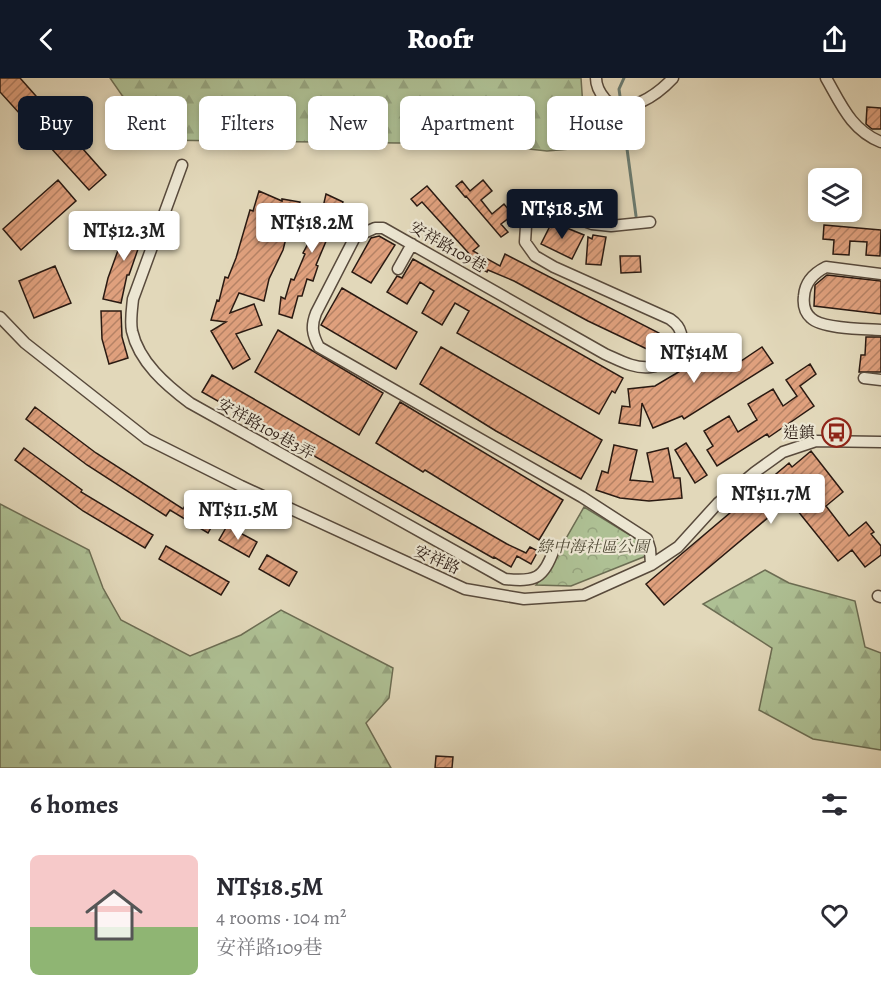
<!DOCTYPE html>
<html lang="en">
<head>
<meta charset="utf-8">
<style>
	body { margin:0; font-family:Alegreya,"Noto Serif TC",serif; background:#f7f7f7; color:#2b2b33; height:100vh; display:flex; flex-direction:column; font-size:22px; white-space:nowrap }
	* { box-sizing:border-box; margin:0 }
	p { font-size:20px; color:#7c7c81 }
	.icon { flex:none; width:33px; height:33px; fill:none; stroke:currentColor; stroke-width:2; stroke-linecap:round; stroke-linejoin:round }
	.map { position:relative; height:690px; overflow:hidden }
	.drawer { display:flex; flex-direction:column; background:#fff; flex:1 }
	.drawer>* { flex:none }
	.guide { position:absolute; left:18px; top:18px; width:846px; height:54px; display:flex; gap:12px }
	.controls { position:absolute; left:808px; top:90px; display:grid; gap:12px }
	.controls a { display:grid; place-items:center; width:54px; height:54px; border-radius:9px; background:#fff; box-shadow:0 3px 9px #0003; font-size:30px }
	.price { position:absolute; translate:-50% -51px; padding:0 14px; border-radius:6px; background:#fff; color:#222; font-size:20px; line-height:39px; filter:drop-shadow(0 2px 3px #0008) }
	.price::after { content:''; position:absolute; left:50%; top:36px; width:18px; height:14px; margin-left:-9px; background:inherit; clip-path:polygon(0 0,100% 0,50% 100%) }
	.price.on { background:#111827; color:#fff }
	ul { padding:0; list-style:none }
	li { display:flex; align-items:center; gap:18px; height:150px; padding:0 30px }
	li+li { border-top:2px solid #e1e1e2 }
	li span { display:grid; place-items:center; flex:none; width:168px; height:120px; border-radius:9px; color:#555 }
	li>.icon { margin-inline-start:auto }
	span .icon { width:72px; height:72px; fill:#fffc; stroke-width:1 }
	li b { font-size:26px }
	h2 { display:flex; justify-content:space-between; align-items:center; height:72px; padding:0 30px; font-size:26px }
	.chip { padding:0 21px; border-radius:9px; background:#fff; box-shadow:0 3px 9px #0003; font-size:21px; line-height:54px }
	.chip.on { background:#111827; color:#fff }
	header { display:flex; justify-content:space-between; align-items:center; height:78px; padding:0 30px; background:#111827; color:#fff; font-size:27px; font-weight:800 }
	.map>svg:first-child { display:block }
</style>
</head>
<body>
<header><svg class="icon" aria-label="back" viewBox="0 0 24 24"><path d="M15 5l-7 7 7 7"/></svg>Roofr<svg class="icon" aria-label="share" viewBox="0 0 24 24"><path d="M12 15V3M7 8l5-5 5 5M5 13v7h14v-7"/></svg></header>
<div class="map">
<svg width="881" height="690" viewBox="0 0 881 690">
	<defs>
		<pattern id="forest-firs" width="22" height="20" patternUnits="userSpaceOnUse" patternTransform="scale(1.5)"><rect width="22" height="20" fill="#aec094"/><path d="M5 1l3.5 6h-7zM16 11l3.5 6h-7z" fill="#96a47f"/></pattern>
		<pattern id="park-crowns" width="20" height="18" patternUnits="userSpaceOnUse" patternTransform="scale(1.5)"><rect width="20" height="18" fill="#aec094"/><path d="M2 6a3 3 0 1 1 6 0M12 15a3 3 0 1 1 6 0" fill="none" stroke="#96a47f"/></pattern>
		<pattern id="building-hatch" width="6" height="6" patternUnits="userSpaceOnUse" patternTransform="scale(1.5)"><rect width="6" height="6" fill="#dfa07d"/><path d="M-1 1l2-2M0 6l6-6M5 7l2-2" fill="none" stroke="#b58265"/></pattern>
	</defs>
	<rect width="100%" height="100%" fill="#e2d8ba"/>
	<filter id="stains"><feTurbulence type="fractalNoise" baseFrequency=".00333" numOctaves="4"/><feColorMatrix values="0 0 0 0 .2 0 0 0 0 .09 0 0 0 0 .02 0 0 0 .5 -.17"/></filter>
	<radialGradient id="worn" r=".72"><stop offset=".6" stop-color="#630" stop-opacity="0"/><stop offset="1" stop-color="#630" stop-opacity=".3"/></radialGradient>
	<path fill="url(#forest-firs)" stroke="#6c6d53" stroke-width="1.5" d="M110 0H581L583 29 593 69 547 73 482 66 153 62Z
		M0 426 89 472 103 510 121 542 190 578 241 557 281 532 393 590 389 620 366 645 391 690H0Z
		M765 492 789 505 855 523 865 569 881 575V672L813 661 759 632 772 570 703 526Z"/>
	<path fill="url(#park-crowns)" stroke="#6c6d53" stroke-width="1.5" d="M584 429 638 462 646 478 571 508 536 507 549 490Z"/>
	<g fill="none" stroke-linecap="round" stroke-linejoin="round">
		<path stroke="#6a7a6f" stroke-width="3" d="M624 0 619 11 636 138"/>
	</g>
	<path fill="url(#building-hatch)" stroke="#2a1a12" stroke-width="1.5" d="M0 0H20L106 97 89 112 0 14Z
		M867 29 881 30V51H872L866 46Z
		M58 102 76 123 21 172 3 151Z
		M483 102 492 113 481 122 492 136 504 126 513 137 501 146 508 154 501 159 466 118 465 119 456 108 462 103 470 113Z
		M427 108 479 168 473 173 500 188 505 176 659 255 651 273 588 243 514 203 488 192 487 194 472 185 474 181 422 124 417 128 411 121Z
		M259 113 282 123V121L300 124 292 146 290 145 283 172 269 201 264 223 239 215 230 235 254 226 262 247 236 256 250 281 233 291 211 253 226 244 211 242 217 222 219 223 225 199 228 200 236 180 250 132 253 133Z
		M326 116 343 124 330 162 327 161 316 187 318 188 313 203 307 201 302 218H298L292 240 279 236 281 219 285 221 291 201 294 202 305 176 303 175 311 160 318 137 321 138Z
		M129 142 146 148 129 197H127L121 225 103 221 108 200Z
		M552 144 584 157 572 181 541 166Z
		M824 147 881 152 880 178 866 177 867 164 850 163 849 177 833 176 834 162 823 161Z
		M593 157 606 159 601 187 586 186 588 159 592 161Z
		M379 158 395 167 371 205 352 194 371 160Z
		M620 178H640L641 194 621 195Z
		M413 181 623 300 615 315 612 313 599 336 457 255 469 233 455 225 442 247 422 235 434 213 420 204 407 226 387 214 397 198 402 200Z
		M55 188 71 225 34 240 19 203Z
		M827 197 881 203V236L814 228 815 207Z
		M342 210 417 254 396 291 321 247Z
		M101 233H121L122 259 128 280 109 286 102 261Z
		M278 252 383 315 359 357 255 294Z
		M724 256 741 283 762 269 773 285 684 341 682 338 653 350 642 325 640 348 619 345 622 328 630 329 628 311 655 308 687 289 683 283Z
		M866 259H881V294H859L861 277H865Z
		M441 269 602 362 581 401 496 353 420 306Z
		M810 286 816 296 800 308 814 328 769 359 767 356 717 388 707 372 713 368 704 353 729 338 738 354 757 342 748 326 773 311 783 328 797 318 786 302Z
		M212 297 507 466 526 475 530 469 538 473 531 486 517 478 511 489 494 479 493 480 202 314Z
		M400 324 563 422 539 462 425 392 423 394 376 365Z
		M35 329 96 375 183 431 187 424 216 441 208 455 170 432 166 438 87 387 26 341Z
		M686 365 707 397 695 405 675 372Z
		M614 367 637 372 630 402 653 404 647 375 668 370 674 400H680L682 420 649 423 620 420 596 412 602 393 608 395Z
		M24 370 82 412 81 414 153 457 145 470 83 433 15 382Z
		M811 373 843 414 826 428 849 458 866 444 874 454 871 456 881 468V477L865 489 852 472 838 483 789 422 664 527 646 506 789 385 792 389Z
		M227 448 257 464 249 479 219 462Z
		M166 468 229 504 221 517 159 481Z
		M267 477 297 494 289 508 259 491Z
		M436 678 453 679 452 690H435Z"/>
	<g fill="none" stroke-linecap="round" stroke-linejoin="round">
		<defs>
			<path id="minor" d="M596 0C596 8 599 14 605 21 625 41 658 16 673 0
				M826 0C841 26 851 52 881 64
				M182 87 133 221C132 231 130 243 132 253 139 284 166 307 190 325L505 501C535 504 544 501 554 471
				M650 144 611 148 592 146 549 130 543 131 530 140 526 148 525 164 535 178 554 189 670 241C695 258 675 286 650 289 634 291 619 282 605 276L383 150H375L355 159 316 235C311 248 312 256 319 269L582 419 647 461 650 471 651 487
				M398 191 412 166
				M881 196 826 189C814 195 805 204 804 218 803 226 804 234 811 240 822 251 865 251 881 252
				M0 239 25 265 147 361 241 408 465 511 524 521 584 517 651 487 678 469 718 425 755 394 783 374 816 363 881 364
				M864 300 881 302
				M878 518 881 519"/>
		</defs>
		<use href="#minor" stroke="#584a3c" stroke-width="13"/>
		<use href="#minor" stroke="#ece6d2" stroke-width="10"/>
	</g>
	<defs>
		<symbol id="bus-ring" viewBox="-11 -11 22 22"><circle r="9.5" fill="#ece6d2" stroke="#8f2418" stroke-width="1.5"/><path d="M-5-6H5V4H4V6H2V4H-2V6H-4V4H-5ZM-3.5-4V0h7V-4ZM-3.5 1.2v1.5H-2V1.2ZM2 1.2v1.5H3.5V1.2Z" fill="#8f2418"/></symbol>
	</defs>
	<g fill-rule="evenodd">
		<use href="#bus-ring" x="820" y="338" width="33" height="33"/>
	</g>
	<g text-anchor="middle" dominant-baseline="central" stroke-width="4.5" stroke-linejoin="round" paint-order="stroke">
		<g font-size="16" fill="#2a1a12" stroke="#ece6d2">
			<text transform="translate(448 169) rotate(30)">安祥路109巷</text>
			<text transform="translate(266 351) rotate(29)">安祥路109巷3弄</text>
			<text transform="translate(437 482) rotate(24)">安祥路</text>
		</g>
		<g font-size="16" fill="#2a1a12" stroke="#ece6d2" text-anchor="end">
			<text x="815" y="355">造鎮</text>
		</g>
		<g font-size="16" font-style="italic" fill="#524c39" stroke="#ece6d2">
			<text x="593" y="469">綠中海社區公園</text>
		</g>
	</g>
	<rect width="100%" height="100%" filter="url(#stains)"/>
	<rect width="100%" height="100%" fill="url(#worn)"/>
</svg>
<div class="controls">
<a><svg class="icon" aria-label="layers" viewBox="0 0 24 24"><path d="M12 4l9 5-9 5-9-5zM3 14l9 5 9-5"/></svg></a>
</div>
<b class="price on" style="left:562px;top:162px">NT$18.5M</b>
<b class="price" style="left:312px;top:176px">NT$18.2M</b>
<b class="price" style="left:124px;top:184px">NT$12.3M</b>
<b class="price" style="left:694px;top:306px">NT$14M</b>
<b class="price" style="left:771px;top:447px">NT$11.7M</b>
<b class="price" style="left:238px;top:463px">NT$11.5M</b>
<div class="guide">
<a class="chip on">Buy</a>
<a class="chip">Rent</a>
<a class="chip">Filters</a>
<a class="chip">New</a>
<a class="chip">Apartment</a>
<a class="chip">House</a>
</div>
</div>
<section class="drawer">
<h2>6 homes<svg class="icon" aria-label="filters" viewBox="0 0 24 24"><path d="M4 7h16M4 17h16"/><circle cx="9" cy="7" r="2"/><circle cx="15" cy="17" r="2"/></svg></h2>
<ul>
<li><span style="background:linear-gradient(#f6c9c9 60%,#8fb573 0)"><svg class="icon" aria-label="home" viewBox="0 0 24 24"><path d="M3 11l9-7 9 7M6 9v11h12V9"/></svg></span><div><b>NT$18.5M</b><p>4 rooms · 104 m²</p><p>安祥路109巷</p></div><svg class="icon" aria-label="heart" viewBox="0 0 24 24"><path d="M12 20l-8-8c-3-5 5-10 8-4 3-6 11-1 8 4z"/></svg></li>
</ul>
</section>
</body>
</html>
